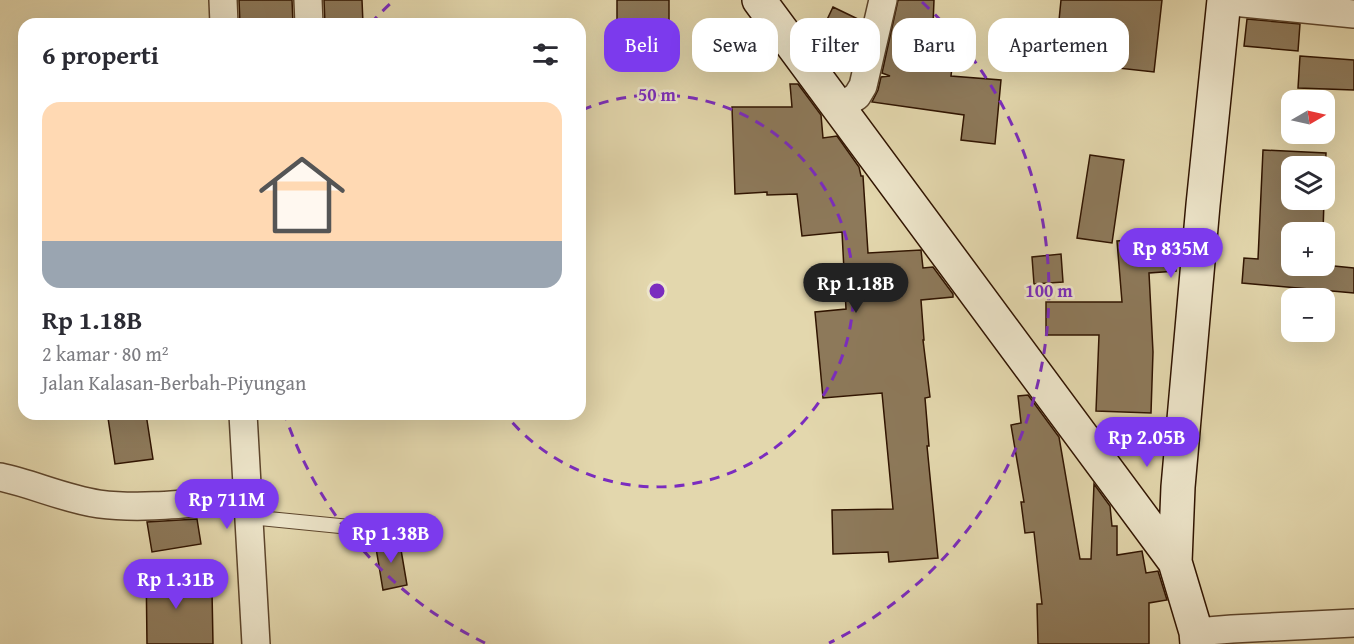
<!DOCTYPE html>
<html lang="id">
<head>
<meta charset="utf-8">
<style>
	body { margin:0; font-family:"Gentium Book Plus",serif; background:#f7f7f7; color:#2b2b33; height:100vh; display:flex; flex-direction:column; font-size:22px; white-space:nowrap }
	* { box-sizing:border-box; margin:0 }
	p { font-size:20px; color:#7c7c81 }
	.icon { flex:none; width:33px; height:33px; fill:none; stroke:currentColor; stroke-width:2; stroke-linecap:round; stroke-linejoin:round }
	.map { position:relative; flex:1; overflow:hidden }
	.drawer { position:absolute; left:18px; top:18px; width:568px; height:402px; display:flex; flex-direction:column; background:#fff; border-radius:18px; box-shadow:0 6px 24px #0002 }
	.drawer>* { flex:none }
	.hud { position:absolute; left:604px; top:18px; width:570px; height:54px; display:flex; gap:12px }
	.needle { width:39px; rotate:81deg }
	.tools { position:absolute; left:1281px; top:90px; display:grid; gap:12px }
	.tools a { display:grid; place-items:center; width:54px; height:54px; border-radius:12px; background:#fff; box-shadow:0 6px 24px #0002; font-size:30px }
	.price { position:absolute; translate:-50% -51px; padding:0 14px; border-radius:21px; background:#7c3aed; color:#fff; font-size:20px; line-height:39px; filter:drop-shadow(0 2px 3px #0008) }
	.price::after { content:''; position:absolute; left:50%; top:36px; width:18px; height:14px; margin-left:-9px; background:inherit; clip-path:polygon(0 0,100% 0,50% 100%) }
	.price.selected { background:#222; color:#fff }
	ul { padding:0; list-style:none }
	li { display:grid; align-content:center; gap:12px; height:318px; padding:0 24px }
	li span { display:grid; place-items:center; height:186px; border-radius:18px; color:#555 }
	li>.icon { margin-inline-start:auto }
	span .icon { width:108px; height:108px; fill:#fffc; stroke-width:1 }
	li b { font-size:26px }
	h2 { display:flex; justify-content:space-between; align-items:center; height:72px; padding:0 24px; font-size:26px }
	.tag { padding:0 21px; border-radius:18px; background:#fff; box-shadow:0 6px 24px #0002; font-size:21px; line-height:54px }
	.tag.selected { background:#7c3aed; color:#fff }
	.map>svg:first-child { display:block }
</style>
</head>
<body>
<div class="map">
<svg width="1354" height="644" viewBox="0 0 1354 644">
	<rect width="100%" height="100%" fill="#e3d7ad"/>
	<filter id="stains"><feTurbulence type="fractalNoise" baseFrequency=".00333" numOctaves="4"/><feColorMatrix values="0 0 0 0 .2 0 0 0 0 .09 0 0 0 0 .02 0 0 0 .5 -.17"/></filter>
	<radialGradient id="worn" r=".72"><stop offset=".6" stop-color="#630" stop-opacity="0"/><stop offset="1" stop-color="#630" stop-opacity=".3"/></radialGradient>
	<path fill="#8d795a" stroke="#301401" stroke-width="1.5" d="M239 0H292L293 24H240Z
		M324 0H362L363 24H325Z
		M617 0H669V36H617Z
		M898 0H934L932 50 954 53 951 76 1001 80 995 144 961 140 964 115 872 102 878 90 881 77 890 76 882 73Z
		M1061 0H1162L1154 72 1055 61Z
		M833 7 862 21 853 59 817 41Z
		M1247 19 1300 24 1298 51 1244 46Z
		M1300 56 1354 60V90L1298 88Z
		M790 84H798L821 115 823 138 837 136 859 167 861 176H863L868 253 921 250 923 268 933 267 953 294V297L921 300 924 340H923L930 397 925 398 929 446H927L938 558 889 562 888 552 833 554 832 510 893 509 882 393 823 398 815 312 846 309 842 232 802 236 797 194 767 195V192L735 194 732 107H792Z
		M1263 150 1326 153 1324 193V166H1292V200H1324L1323 232H1292V266L1324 265 1354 268V293L1242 283 1244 258 1258 259Z
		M1090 155 1124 160 1112 243 1077 238Z
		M1173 237 1176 271 1149 273 1153 352 1151 413 1096 411 1099 335H1046V302H1122L1117 241Z
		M1061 254 1063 282 1034 284 1032 257Z
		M1028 395 1059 437 1080 559H1091L1094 484 1110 506 1112 526H1117V555L1142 551 1146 573 1158 571 1167 600 1149 603V644H1038L1037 604H1042L1034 532 1025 533 1021 502H1024L1011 425 1021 423 1018 396Z
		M137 414H146L153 459 115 464 108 418Z
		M197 519 201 544 152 552 147 522Z
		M399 538 407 585 383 590 375 542Z
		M146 561H170V591H212L213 644H147Z"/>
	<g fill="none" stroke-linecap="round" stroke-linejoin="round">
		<defs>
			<path id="lane" d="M249 517 360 528"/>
			<path id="street" d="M223 0 224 24
				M308 0 309 24
				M1223 1 1354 14
				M839 108 857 96 863 86 883 0
				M243 414 256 644
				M0 477C33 484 65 499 99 504 146 510 200 502 248 499
				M1196 632 1232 629 1354 623"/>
			<path id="secondary" d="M759 0 1175 562 1196 632 1197 644
				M1175 562 1178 487 1203 205 1224 0"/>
		</defs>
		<use href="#lane" stroke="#5d452c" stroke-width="16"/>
		<use href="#street" stroke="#5d452c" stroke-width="30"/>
		<use href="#secondary" stroke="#301401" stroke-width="36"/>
		<use href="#lane" stroke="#ede5ca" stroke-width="14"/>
		<use href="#street" stroke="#ede5ca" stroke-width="27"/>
		<use href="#secondary" stroke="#ede5ca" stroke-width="33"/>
	</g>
	<g fill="none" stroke="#7b2cbf" stroke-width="3" stroke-dasharray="10 8">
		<path d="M582 110A196 196 0 1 1 505 414"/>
		<path d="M485 643A392 392 0 0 1 285 415M370 24A392 392 0 0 1 392 2M922 2A392 392 0 0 1 829 643"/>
	</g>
	<circle cx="657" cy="291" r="9" fill="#7b2cbf" stroke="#ede5ca" stroke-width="3"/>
	<g font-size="18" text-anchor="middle" font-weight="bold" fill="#7b2cbf" stroke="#ede5ca" stroke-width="5" stroke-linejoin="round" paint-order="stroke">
		<text x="657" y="101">50 m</text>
		<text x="1049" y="297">100 m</text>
	</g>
	<rect width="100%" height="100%" filter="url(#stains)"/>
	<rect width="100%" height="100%" fill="url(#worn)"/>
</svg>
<div class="tools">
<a><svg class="needle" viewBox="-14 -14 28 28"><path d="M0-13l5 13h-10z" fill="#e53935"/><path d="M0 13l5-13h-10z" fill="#7c7c81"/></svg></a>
<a><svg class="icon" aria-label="layers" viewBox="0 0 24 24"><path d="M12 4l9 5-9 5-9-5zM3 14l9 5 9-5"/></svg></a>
<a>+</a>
<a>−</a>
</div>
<b class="price" style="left:1171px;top:279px">Rp 835M</b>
<b class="price selected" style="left:856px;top:314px">Rp 1.18B</b>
<b class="price" style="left:1147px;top:468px">Rp 2.05B</b>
<b class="price" style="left:227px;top:530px">Rp 711M</b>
<b class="price" style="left:391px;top:564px">Rp 1.38B</b>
<b class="price" style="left:176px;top:610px">Rp 1.31B</b>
<div class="hud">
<a class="tag selected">Beli</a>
<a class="tag">Sewa</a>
<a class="tag">Filter</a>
<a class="tag">Baru</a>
<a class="tag">Apartemen</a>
</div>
<section class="drawer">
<h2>6 properti<svg class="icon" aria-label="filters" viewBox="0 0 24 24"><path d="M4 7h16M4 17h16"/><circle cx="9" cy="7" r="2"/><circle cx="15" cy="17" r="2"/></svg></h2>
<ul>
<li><span style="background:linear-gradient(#ffd9b3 75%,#9aa5b1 0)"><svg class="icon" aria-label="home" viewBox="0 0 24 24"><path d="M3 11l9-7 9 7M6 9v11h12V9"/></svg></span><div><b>Rp 1.18B</b><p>2 kamar · 80 m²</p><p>Jalan Kalasan-Berbah-Piyungan</p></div></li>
</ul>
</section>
</div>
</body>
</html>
